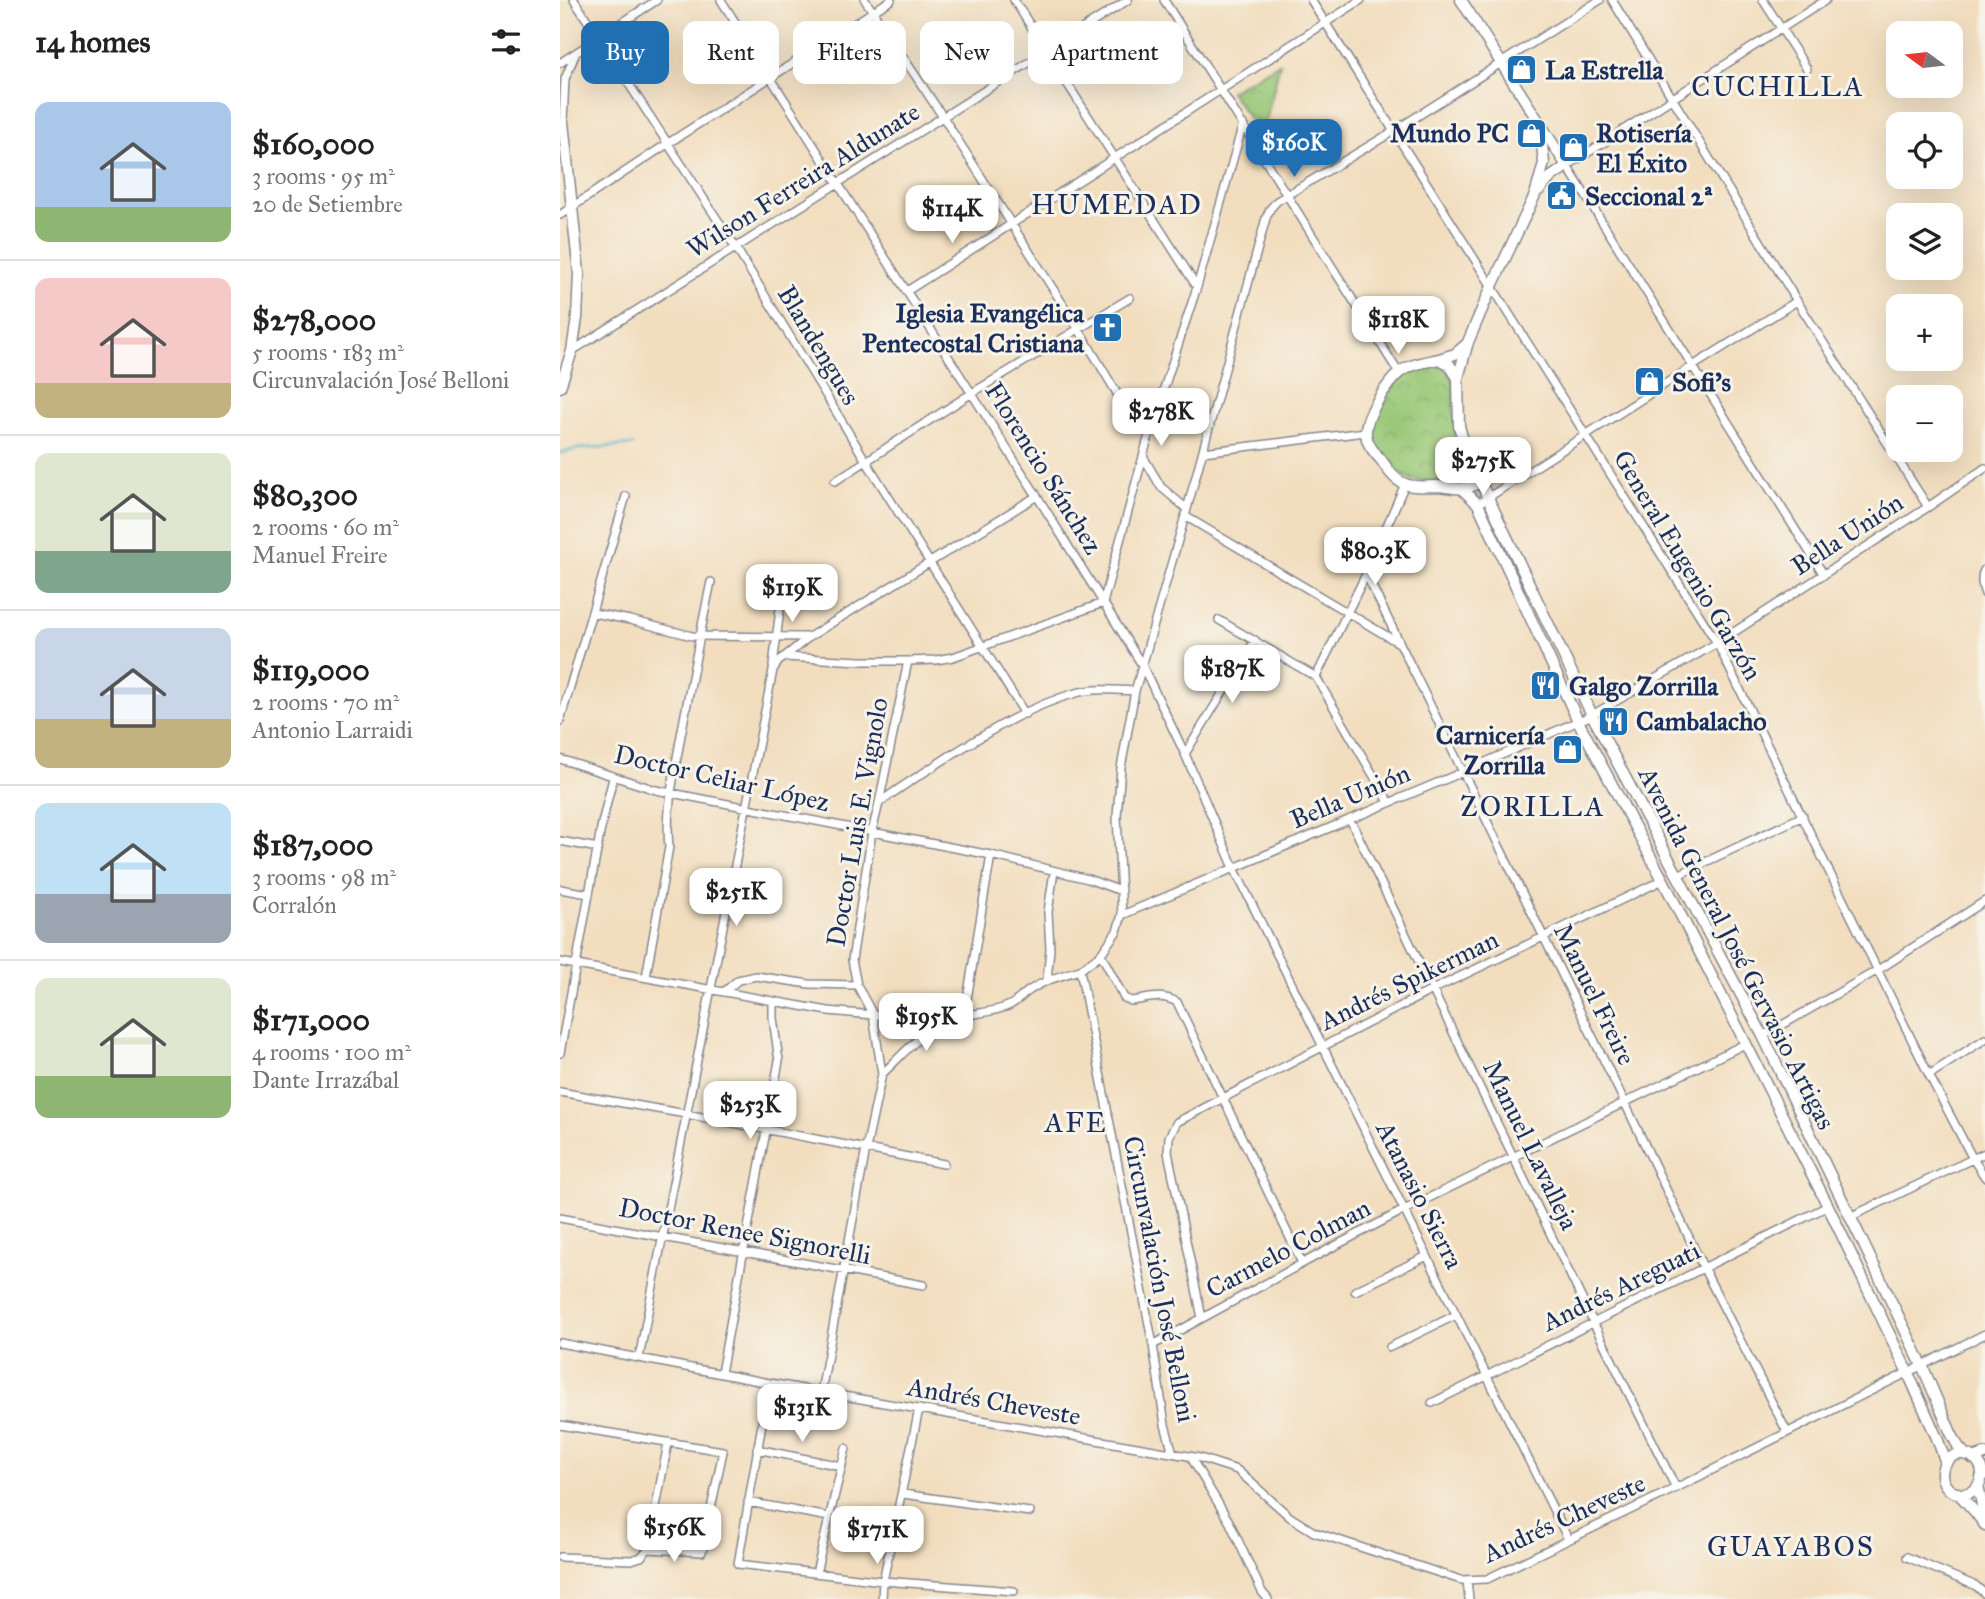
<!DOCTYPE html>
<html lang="en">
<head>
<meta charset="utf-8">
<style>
	body { margin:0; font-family:"IM FELL Great Primer",serif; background:#f2f2f2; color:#222; height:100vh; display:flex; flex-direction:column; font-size:26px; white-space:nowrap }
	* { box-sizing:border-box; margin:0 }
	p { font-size:23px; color:#767676 }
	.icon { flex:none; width:38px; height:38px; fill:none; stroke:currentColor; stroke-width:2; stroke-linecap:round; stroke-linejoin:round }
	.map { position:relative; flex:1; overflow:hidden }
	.side { display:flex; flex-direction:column; background:#fff; width:560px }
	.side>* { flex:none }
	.guide { position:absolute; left:21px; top:21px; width:665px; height:63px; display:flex; gap:14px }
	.needle { width:46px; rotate:285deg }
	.fabs { position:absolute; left:1326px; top:21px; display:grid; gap:14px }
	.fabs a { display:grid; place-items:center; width:77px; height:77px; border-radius:14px; background:#fff; box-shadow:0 7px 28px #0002; font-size:35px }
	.price { position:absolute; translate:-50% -60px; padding:0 16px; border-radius:14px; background:#fff; color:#222; font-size:23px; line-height:46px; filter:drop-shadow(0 2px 4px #0008) }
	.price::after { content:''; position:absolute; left:50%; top:42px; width:21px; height:16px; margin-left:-10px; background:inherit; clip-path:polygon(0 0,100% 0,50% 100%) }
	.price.on { background:#1f6fb2; color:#fff }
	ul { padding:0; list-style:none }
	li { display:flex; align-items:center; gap:21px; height:175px; padding:0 35px }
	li+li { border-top:2px solid #e0e0e0 }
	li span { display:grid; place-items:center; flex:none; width:196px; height:140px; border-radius:14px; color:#555 }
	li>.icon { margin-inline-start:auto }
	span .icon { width:84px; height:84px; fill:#fffc; stroke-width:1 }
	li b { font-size:30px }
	h2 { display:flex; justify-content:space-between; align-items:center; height:84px; padding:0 35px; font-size:30px }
	.tag { padding:0 24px; border-radius:14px; background:#fff; box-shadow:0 7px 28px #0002; font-size:24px; line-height:63px }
	.tag.on { background:#1f6fb2; color:#fff }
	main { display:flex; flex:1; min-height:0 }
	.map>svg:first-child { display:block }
</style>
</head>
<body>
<main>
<section class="side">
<h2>14 homes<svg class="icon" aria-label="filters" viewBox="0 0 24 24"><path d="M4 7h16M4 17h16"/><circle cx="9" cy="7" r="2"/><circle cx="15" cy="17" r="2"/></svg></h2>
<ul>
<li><span style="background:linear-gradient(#a9c7e8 75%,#8fb573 0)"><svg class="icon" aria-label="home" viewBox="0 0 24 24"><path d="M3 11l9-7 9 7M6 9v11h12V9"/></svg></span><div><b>$160,000</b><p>3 rooms · 95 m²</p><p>20 de Setiembre</p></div></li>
<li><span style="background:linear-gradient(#f6c9c9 75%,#c2b280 0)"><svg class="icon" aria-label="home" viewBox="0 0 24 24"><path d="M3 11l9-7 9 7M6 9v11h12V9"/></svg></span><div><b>$278,000</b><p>5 rooms · 183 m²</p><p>Circunvalación José Belloni</p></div></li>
<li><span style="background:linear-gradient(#dfe7d0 70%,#7fa58c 0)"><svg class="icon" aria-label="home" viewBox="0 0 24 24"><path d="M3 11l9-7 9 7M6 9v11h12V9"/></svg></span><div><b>$80,300</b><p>2 rooms · 60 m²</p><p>Manuel Freire</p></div></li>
<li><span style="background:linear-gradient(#c9d6e8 65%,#c2b280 0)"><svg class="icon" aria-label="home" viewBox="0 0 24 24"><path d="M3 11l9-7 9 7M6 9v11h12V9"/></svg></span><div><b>$119,000</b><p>2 rooms · 70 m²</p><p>Antonio Larraidi</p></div></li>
<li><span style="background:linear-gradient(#bfe0f5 65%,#9aa5b1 0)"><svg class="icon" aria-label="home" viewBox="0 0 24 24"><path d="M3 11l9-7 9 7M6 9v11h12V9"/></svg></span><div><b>$187,000</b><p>3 rooms · 98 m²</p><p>Corralón</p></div></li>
<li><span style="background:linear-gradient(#dfe7d0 70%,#8fb573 0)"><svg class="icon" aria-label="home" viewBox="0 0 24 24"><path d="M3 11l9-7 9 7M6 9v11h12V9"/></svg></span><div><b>$171,000</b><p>4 rooms · 100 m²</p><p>Dante Irrazábal</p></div></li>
</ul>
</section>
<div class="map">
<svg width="1425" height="1599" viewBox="0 0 1425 1599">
	<defs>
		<pattern id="park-crowns" width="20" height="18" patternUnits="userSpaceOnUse" patternTransform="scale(1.75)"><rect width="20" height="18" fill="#98c776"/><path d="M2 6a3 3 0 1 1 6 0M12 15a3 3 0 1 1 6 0" fill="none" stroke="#82ab68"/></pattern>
	</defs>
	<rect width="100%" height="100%" fill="#f7f3e8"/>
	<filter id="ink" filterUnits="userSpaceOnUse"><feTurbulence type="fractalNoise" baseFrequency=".0143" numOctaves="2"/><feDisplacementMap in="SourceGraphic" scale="14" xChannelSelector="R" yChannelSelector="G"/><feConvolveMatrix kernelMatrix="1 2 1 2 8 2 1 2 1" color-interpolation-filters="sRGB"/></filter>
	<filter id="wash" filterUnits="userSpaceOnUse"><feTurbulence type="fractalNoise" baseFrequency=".00686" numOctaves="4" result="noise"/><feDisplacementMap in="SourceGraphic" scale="28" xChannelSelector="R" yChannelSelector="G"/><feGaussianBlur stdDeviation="1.57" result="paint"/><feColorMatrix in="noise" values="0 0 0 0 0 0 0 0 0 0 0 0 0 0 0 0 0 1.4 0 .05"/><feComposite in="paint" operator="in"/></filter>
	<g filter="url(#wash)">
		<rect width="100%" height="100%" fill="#f2debf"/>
		<path fill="url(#park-crowns)" stroke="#5a7b6a" stroke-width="2" d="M720 63 702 137 670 91Z
			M877 366 886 368 894 381 893 408 896 427 914 476 909 484 851 480 839 473 830 464 813 440 811 429 813 419 837 382 849 372Z"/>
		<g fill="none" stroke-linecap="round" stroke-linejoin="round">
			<path stroke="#4eb6cc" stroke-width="2.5" d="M0 453 17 449 73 445"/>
		</g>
	</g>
	<g filter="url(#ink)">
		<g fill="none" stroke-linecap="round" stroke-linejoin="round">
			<defs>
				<path id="street" d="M14 0 176 248 306 461 465 714
					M161 0 477 496 582 665 625 754 674 868 1008 1539
					M305 0 383 117 518 328 574 422 578 426 590 431
					M454 0 637 287
					M604 0 839 373
					M751 0 1157 643 1369 1075 1413 1159 1425 1177
					M1052 0 1237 301 1368 507
					M1203 0 1247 69
					M0 63 97 0
					M3 122 5 79 15 55
					M0 215 107 144 331 0
					M347 291 801 0
					M12 351 568 0
					M643 452 805 432
					M584 458 601 487 627 509
					M275 481 412 393 570 298
					M918 504 1133 366 1237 301
					M625 516 837 642
					M1425 569C1420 576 1422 586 1425 594
					M806 574 1064 1101 1144 1269 1227 1432
					M1264 575 1007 166 1266 0
					M543 603 590 431 637 287 683 124
					M33 613 70 620 132 636 249 637
					M659 620 756 677 829 802
					M224 657 301 661H348
					M213 666 224 576
					M756 677 806 574 845 484
					M0 721 66 496
					M625 754 695 640
					M0 759 96 790 431 855 528 879 561 891
					M319 803C343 785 367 771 391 755 430 731 472 705 516 693 535 688 555 690 575 691
					M790 819 1034 1324 1116 1488
					M0 841 38 848
					M1118 875 1243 816
					M0 889 29 894
					M562 915 903 772 1032 715 1157 643 1368 507 1425 468
					M541 954 564 998 571 1001C589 999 600 993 617 1002L742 1263
					M0 962 268 1011 313 1015 396 1017
					M86 977 109 847C105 810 115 772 121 735 131 684 140 633 151 582
					M487 980 490 949 488 912 494 871
					M164 992 178 980 196 976 249 984 297 985
					M404 1017 431 855
					M1203 1036 1318 970 1425 901
					M0 1053 42 823 53 778
					M322 1074C343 1055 366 1025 395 1018 412 1013 432 1013 448 1006 456 1003 462 995 470 990 485 980 503 975 520 970
					M1369 1075 1425 1039
					M0 1092 126 1114 384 1164
					M1290 1217 1425 1153
					M0 1218 363 1285
					M795 1291 867 1256
					M642 1318 608 1152 609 1137 617 1122 874 989 1103 880
					M0 1343 209 1383 640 1458 677 1470 730 1517 754 1532 901 1580 927 1579 1116 1488 1425 1334
					M593 1345 769 1249 844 1210 1187 1043
					M830 1347 896 1315
					M79 1358 213 670 218 662 249 637 477 496
					M161 1373 219 1061 213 1018V1001
					M209 1383 178 1564 323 1581 454 1591
					M261 1392 306 1149 322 1074 313 1015 297 985 292 960 312 832 319 803 348 661 376 660 393 657 543 603
					M872 1403 1268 1206
					M0 1425 163 1451 142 1552 88 1549
					M197 1449 281 1466
					M613 1453 605 1425 593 1345 520 970 541 954 557 931 562 915 557 816 561 768 575 691 627 509 706 218 710 209 717 201 834 131 1040 0
					M630 1456 670 1523 702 1592 708 1599
					M343 1494 470 1512
					M188 1502 269 1517
					M88 1549 108 1443
					M0 1557 71 1560 81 1557 88 1549
					M1347 1557 1416 1586 1425 1594
					M256 1573 286 1448
					M907 1581 909 1599
					M322 1599 323 1581 359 1409"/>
				<path id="secondary" d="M901 0 1007 166 991 177 979 190
					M980 127 984 163 975 195 932 286 908 342 898 378 899 426 907 454 1032 715 1203 1036 1362 1365 1391 1433 1398 1446 1406 1455
					M879 359 895 354 908 343
					M898 378 889 364 879 359C866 362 850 364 839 373 827 383 804 418 806 434 807 445 815 453 822 461 828 470 834 480 845 484 855 488 866 486 877 486 890 487 902 491 914 485L918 476
					M0 387 12 351 17 318 19 274 3 122
					M902 489 918 504 1018 721 1103 880 1268 1206 1348 1373 1377 1438 1386 1463
					M1382 1474a20 20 0 1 1 40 0a20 20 0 1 1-40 0Z
					M1418 1485 1425 1520
					M1398 1493 1416 1513 1425 1525"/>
				<path id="primary" d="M1413 1458 1425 1454
					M1421 1478 1425 1474"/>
			</defs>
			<use href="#street" stroke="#86868e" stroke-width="10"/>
			<use href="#secondary" stroke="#86868e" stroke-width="13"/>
			<use href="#primary" stroke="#86868e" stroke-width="14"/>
			<use href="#street" stroke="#fff" stroke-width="7"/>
			<use href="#secondary" stroke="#fff" stroke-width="10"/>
			<use href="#primary" stroke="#fff" stroke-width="10"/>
		</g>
	</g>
	<defs>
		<symbol id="shop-square" viewBox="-11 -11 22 22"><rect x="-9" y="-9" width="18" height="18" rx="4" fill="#1f6fb2" stroke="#f7f3e8"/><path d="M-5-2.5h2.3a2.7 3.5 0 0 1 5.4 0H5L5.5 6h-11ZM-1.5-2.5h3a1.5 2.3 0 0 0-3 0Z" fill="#fff"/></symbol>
		<symbol id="civic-square" viewBox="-11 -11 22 22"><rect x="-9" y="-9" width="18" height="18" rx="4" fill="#1f6fb2" stroke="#f7f3e8"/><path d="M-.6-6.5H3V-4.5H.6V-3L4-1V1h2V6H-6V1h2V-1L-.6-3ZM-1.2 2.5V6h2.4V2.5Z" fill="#fff"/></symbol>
		<symbol id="church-square" viewBox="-11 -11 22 22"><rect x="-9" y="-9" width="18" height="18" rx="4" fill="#1f6fb2" stroke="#f7f3e8"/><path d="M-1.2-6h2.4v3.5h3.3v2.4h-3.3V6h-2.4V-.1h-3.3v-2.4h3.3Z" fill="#fff"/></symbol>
		<symbol id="restaurant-square" viewBox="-11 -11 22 22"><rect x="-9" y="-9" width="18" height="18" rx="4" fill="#1f6fb2" stroke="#f7f3e8"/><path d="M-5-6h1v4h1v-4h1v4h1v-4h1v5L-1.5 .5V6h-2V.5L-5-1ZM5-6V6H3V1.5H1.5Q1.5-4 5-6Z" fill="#fff"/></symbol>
	</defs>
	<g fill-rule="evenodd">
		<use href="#shop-square" x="944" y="52" width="35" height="35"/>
		<use href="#shop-square" x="954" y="116" width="35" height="35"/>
		<use href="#shop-square" x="996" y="130" width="35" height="35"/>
		<use href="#civic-square" x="984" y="178" width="35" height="35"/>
		<use href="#church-square" x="530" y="310" width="35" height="35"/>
		<use href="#shop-square" x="1072" y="364" width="35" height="35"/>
		<use href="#restaurant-square" x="968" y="668" width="35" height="35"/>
		<use href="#restaurant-square" x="1036" y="704" width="35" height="35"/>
		<use href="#shop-square" x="990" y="732" width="35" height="35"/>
	</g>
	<g text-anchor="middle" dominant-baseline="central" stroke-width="6" stroke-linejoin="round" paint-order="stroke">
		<g font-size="26" font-weight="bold" fill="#1b2f5e" stroke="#f7f3e8" text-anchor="start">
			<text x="985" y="70">La Estrella</text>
			<text x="949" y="133" text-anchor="end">Mundo PC</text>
			<text x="1036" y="133">Rotisería<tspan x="1036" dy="30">El Éxito</tspan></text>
			<text x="1025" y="196">Seccional 2ª</text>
			<text x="524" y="313" text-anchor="end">Iglesia Evangélica<tspan x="524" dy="30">Pentecostal Cristiana</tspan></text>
			<text x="1112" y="382">Sofi's</text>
			<text x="1009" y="686">Galgo Zorrilla</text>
			<text x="1076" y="721">Cambalacho</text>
			<text x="985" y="735" text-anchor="end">Carnicería<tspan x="985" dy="30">Zorrilla</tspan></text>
		</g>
		<g font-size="26" fill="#1b2f5e" stroke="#f7f3e8">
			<text transform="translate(243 180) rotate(-32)">Wilson Ferreira Aldunate</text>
			<text transform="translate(259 345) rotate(59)">Blandengues</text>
			<text transform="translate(484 468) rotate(58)">Florencio Sánchez</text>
			<text transform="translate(1287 534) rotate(-33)">Bella Unión</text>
			<text transform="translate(1128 565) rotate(59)">General Eugenio Garzón</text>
			<text transform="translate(162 778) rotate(13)">Doctor Celiar López</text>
			<text transform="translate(790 796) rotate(-23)">Bella Unión</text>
			<text transform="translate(297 822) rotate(-80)">Doctor Luis E. Vignolo</text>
			<text transform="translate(1177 948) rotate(63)">Avenida General José Gervasio Artigas</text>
			<text transform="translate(849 980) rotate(-26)">Andrés Spikerman</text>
			<text transform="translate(1035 994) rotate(64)">Manuel Freire</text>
			<text transform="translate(971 1145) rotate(64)">Manuel Lavalleja</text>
			<text transform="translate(860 1195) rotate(63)">Atanasio Sierra</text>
			<text transform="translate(185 1231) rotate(11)">Doctor Renee Signorelli</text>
			<text transform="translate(728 1248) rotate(-28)">Carmelo Colman</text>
			<text transform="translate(600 1279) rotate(79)">Circunvalación José Belloni</text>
			<text transform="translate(1061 1286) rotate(-26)">Andrés Areguati</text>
			<text transform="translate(434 1401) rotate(10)">Andrés Cheveste</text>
			<text transform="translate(1004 1518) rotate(-25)">Andrés Cheveste</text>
		</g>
		<g font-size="28" letter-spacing="2" fill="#1b2f5e" stroke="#f7f3e8">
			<text x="1218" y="86">CUCHILLA</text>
			<text x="557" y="204">HUMEDAD</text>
			<text x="973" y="806">ZORILLA</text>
			<text x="516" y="1122">AFE</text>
			<text x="1231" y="1546">GUAYABOS</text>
		</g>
	</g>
</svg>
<div class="fabs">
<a><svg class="needle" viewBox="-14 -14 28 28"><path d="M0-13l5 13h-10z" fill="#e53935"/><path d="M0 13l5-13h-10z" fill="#767676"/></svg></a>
<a><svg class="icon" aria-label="locate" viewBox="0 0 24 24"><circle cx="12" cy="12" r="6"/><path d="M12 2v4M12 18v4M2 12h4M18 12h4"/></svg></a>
<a><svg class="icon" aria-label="layers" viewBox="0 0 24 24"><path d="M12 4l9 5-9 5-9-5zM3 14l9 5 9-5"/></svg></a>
<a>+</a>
<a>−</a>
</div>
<b class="price on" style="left:734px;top:179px">$160K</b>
<b class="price" style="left:392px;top:245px">$114K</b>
<b class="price" style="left:838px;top:356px">$118K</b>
<b class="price" style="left:601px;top:448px">$278K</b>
<b class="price" style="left:923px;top:497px">$275K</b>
<b class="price" style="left:815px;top:587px">$80.3K</b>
<b class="price" style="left:232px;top:624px">$119K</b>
<b class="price" style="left:672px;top:705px">$187K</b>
<b class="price" style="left:176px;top:928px">$251K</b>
<b class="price" style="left:366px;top:1053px">$195K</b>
<b class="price" style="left:190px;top:1141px">$253K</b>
<b class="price" style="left:242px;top:1444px">$131K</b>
<b class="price" style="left:114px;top:1564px">$156K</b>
<b class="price" style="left:317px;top:1566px">$171K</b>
<div class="guide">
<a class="tag on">Buy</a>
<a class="tag">Rent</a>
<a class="tag">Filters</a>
<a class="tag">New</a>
<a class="tag">Apartment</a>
</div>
</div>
</main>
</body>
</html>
